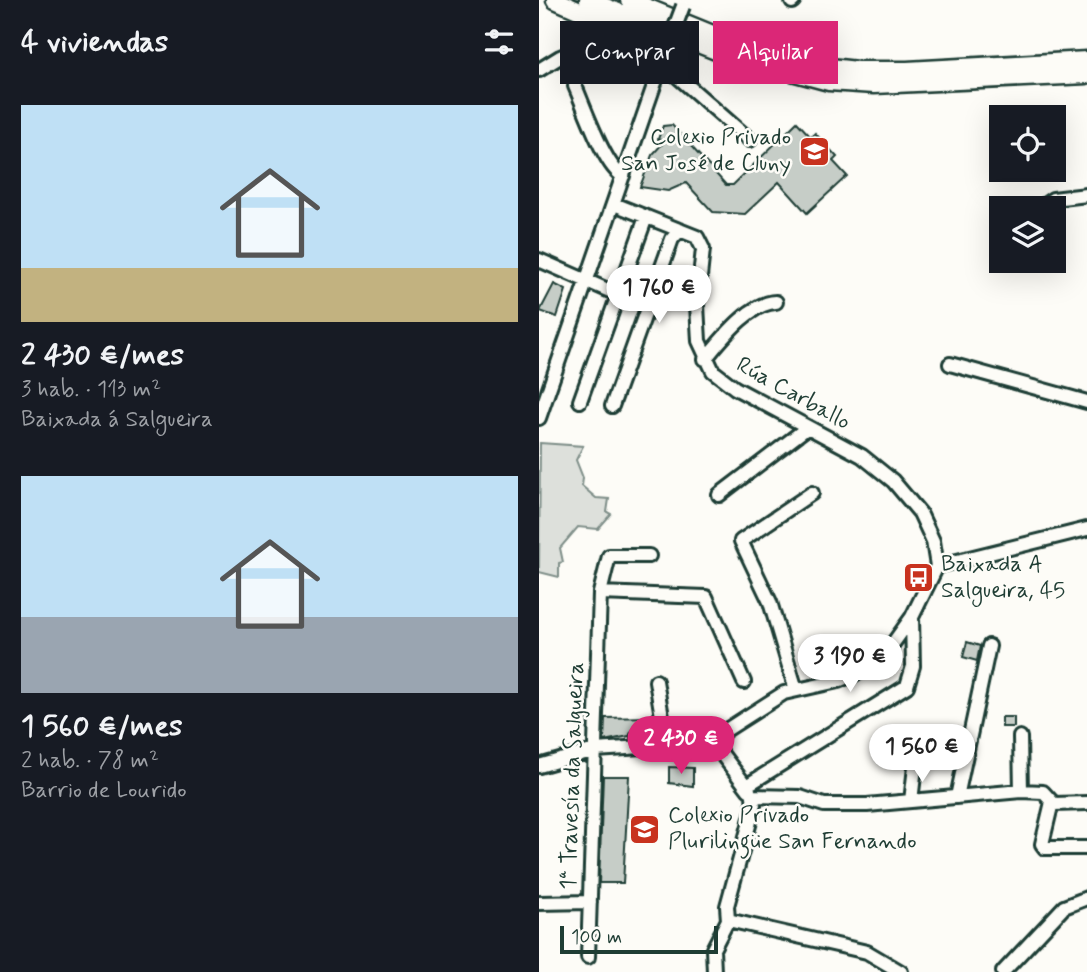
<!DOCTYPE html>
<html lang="es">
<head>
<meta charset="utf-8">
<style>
	body { margin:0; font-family:Mynerve,sans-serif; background:#20242c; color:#f1f3f6; height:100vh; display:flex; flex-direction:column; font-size:26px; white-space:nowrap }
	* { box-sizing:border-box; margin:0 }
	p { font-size:23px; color:#9ea1a6 }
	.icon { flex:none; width:38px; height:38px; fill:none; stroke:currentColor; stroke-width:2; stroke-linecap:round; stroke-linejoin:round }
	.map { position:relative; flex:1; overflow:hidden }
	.side { display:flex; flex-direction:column; background:#171b24; width:539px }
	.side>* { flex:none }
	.banner { position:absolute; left:21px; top:21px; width:422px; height:63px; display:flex; gap:14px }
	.controls { position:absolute; left:450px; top:105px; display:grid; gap:14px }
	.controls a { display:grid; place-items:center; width:77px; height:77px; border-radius:0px; background:#171b24; box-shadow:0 7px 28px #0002; font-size:35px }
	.scale { position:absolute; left:21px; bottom:18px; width:158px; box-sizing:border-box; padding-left:7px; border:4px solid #1f3d34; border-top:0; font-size:19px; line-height:24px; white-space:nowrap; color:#1f3d34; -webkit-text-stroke:5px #fdfcf7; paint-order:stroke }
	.price { position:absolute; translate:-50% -60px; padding:0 16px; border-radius:24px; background:#fff; color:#222; font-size:23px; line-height:46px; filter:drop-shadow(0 2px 4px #0008) }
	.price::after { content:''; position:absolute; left:50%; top:42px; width:21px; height:16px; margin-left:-10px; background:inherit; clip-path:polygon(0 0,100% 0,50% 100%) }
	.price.on { background:#db2777; color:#fff }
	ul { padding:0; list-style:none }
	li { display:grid; align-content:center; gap:14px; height:371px; padding:0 21px }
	li span { display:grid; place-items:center; height:217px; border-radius:0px; color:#555 }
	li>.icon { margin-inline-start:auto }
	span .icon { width:126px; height:126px; fill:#fffc; stroke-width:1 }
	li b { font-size:30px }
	h2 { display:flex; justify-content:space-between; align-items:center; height:84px; padding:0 21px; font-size:30px }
	.chip { padding:0 24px; border-radius:0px; background:#171b24; box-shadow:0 7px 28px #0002; font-size:24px; line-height:63px }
	.chip.on { background:#db2777; color:#fff }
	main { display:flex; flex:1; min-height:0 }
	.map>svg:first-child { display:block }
</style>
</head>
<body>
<main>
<section class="side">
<h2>4 viviendas<svg class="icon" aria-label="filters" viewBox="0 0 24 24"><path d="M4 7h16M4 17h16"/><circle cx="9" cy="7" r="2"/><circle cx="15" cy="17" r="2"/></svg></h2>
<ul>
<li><span style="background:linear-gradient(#bfe0f5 75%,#c2b280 0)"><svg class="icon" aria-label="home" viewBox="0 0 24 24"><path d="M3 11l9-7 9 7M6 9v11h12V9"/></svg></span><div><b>2 430 €/mes</b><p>3 hab. · 113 m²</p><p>Baixada á Salgueira</p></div></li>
<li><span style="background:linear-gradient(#bfe0f5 65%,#9aa5b1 0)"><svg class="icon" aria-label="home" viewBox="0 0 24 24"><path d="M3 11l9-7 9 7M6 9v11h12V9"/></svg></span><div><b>1 560 €/mes</b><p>2 hab. · 78 m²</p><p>Barrio de Lourido</p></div></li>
</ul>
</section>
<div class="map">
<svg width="548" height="972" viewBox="0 0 548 972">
	<rect width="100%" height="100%" fill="#fdfcf7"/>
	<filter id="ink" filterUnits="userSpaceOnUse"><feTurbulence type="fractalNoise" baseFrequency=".0143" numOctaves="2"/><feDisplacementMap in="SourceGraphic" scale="14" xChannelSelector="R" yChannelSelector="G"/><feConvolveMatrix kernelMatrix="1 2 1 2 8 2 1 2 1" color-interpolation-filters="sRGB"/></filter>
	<g filter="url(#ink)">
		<path fill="#dde0db" stroke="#7e8e88" stroke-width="2" d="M1 443 44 446 37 460 44 478 43 486 57 498 70 499 68 512 72 514 59 529 39 527 21 548 24 562 20 563V577L0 572Z"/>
		<path fill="#c6cdc7" stroke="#1f3d34" stroke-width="2" d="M258 122 272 137 276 133 298 157 294 161 308 176 268 213 240 182 206 214 174 212 147 183 129 191 101 187 113 155 125 142 119 139 124 126 133 125 187 185H194Z
			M15 284 27 290 18 317 1 311Z
			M428 642 441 646 438 661 424 657Z
			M114 717 115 722 96 728 90 736 65 741 66 718Z
			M463 717H475V727H463Z
			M389 734 400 736 397 758 386 756Z
			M130 767 154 768V786L130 783Z
			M64 776H90L84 883H60Z"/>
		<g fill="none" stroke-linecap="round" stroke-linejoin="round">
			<defs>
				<path id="minor" d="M253 2 255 0
					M123 63 211 140
					M0 70 21 57 72 36
					M36 86C45 106 66 168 84 176
					M501 208 514 199 548 195
					M0 260 80 295
					M166 359C183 339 210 303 237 302
					M411 364 548 402
					M41 401 107 217
					M73 406 133 239 141 230
					M0 418 128 48
					M180 495 269 427
					M398 566 548 529
					M61 593 167 597 205 682
					M257 690 231 602 202 541 273 493
					M481 737 482 791
					M172 740 210 790
					M99 746V736L125 728 117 681
					M0 766 56 750 167 743 245 693 299 681 320 672 350 649 373 617 398 566 394 541 381 513 354 481 323 456 196 388 174 371 160 341 158 305 164 249 158 237 75 204
					M207 786 368 686 374 666 373 617
					M214 796 261 797 285 805H328L482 791 504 792 515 804 548 803
					M418 797 450 646
					M372 801 380 733
					M513 802 503 844 506 848H548
					M0 903 51 902
					M189 920 328 952 362 972
					M189 920 188 906 215 807 214 796
					M49 957 61 593 70 556H110
					M175 972 174 949 189 920
					M464 972 525 907 548 898"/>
				<path id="major" d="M16 0 100 37 126 54
					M49 0 182 53 290 82 335 85 548 75
					M90 0 188 40 273 65 318 70H368L548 60"/>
			</defs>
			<use href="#minor" stroke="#1f3d34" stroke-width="18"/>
			<use href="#major" stroke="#1f3d34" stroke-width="21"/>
			<use href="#minor" stroke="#fdfcf7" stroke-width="12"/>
			<use href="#major" stroke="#fdfcf7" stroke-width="16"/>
			<defs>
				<path id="minor-bridge" d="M130 43 144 6"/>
			</defs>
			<use href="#minor-bridge" stroke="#1f3d34" stroke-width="18" stroke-linecap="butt"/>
			<use href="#minor-bridge" stroke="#fdfcf7" stroke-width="12"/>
		</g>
	</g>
	<defs>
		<symbol id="school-square" viewBox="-11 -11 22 22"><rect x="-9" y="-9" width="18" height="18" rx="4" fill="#c8321e" stroke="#fdfcf7"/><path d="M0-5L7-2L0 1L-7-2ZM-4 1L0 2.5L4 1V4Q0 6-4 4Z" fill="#fff"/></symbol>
		<symbol id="bus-square" viewBox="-11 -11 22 22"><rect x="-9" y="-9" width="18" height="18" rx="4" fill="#c8321e" stroke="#fdfcf7"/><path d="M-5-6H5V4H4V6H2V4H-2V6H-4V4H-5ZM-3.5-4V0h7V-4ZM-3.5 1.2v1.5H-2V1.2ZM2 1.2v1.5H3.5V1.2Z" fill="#fff"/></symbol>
	</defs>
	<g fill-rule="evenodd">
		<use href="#school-square" x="258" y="134" width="35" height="35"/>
		<use href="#bus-square" x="362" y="560" width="35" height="35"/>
		<use href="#school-square" x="88" y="812" width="35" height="35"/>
	</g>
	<g text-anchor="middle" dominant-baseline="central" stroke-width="5" stroke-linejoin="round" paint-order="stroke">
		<g font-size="23" fill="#1f3d34" stroke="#fdfcf7" text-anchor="start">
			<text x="252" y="138" text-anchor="end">Colexio Privado<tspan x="252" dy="26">San José de Cluny</tspan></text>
			<text x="402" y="565">Baixada A<tspan x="402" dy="26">Salgueira, 45</tspan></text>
			<text x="129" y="816">Colexio Privado<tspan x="129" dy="26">Plurilingüe San Fernando</tspan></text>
		</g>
		<g font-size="23" fill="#1f3d34" stroke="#fdfcf7">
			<text transform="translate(254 394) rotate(29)">Rúa Carballo</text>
			<text transform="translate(34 776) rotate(-88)">1ª Travesía da Salgueira</text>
		</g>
	</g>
</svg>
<div class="controls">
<a><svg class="icon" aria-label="locate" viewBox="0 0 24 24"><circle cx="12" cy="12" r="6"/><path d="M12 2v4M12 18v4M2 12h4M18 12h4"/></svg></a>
<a><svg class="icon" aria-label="layers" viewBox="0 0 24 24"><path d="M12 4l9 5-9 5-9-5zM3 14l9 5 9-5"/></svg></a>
</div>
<div class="scale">100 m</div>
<b class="price" style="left:120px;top:325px">1 760 €</b>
<b class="price" style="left:311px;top:694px">3 190 €</b>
<b class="price on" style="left:142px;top:776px">2 430 €</b>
<b class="price" style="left:383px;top:784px">1 560 €</b>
<div class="banner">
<a class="chip">Comprar</a>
<a class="chip on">Alquilar</a>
</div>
</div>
</main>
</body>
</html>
